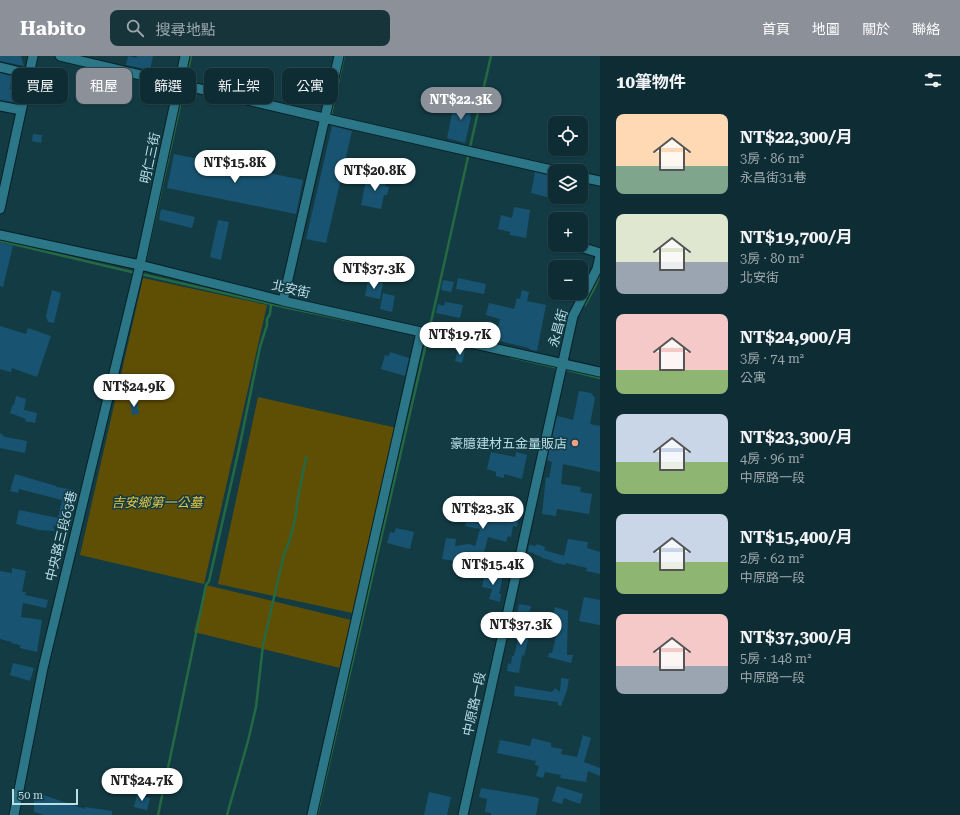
<!DOCTYPE html>
<html lang="zh-TW">
<head>
<meta charset="utf-8">
<style>
	body { margin:0; font-family:"Roboto Serif","Noto Sans TC",serif; background:#17343b; color:#f1f3f6; height:100vh; display:flex; flex-direction:column; font-size:15px; white-space:nowrap }
	* { box-sizing:border-box; margin:0 }
	p { font-size:13px; color:#9ba7ac }
	.icon { flex:none; width:22px; height:22px; fill:none; stroke:currentColor; stroke-width:2; stroke-linecap:round; stroke-linejoin:round }
	.map { position:relative; flex:1; overflow:hidden }
	.drawer { display:flex; flex-direction:column; background:#0e2c33; width:360px }
	.drawer>* { flex:none }
	.hud { position:absolute; left:12px; top:12px; width:380px; height:36px; display:flex; gap:8px }
	.tools { position:absolute; left:548px; top:60px; display:grid; gap:8px }
	.tools a { display:grid; place-items:center; width:40px; height:40px; border-radius:8px; background:#0e2c33; box-shadow:0 1px 3px #0004,0 0 0 1px #2e484e; font-size:20px }
	.scale { position:absolute; left:12px; bottom:10px; width:66px; box-sizing:border-box; padding-left:4px; border:2px solid #bbdee7; border-top:0; font-size:11px; line-height:14px; white-space:nowrap; color:#bbdee7; -webkit-text-stroke:3px #133b44; paint-order:stroke }
	.price { position:absolute; translate:-50% -34px; padding:0 9px; border-radius:14px; background:#fff; color:#222; font-size:13px; line-height:26px; filter:drop-shadow(0 1px 2px #0008) }
	.price::after { content:''; position:absolute; left:50%; top:24px; width:12px; height:9px; margin-left:-6px; background:inherit; clip-path:polygon(0 0,100% 0,50% 100%) }
	.price.on { background:#8c9099; color:#fff }
	ul { padding:0; list-style:none }
	li { display:flex; align-items:center; gap:12px; height:100px; padding:0 16px }
	li span { display:grid; place-items:center; flex:none; width:112px; height:80px; border-radius:8px; color:#555 }
	li>.icon { margin-inline-start:auto }
	span .icon { width:48px; height:48px; fill:#fffc; stroke-width:1 }
	li b { font-size:17px }
	h2 { display:flex; justify-content:space-between; align-items:center; height:48px; padding:0 16px; font-size:17px }
	.pill { padding:0 14px; border-radius:8px; background:#0e2c33; box-shadow:0 1px 3px #0004,0 0 0 1px #2e484e; font-size:14px; line-height:36px }
	.pill.on { background:#8c9099; color:#fff }
	header { display:flex; align-items:center; gap:24px; box-sizing:border-box; height:56px; padding:0 20px; background:#8c9099; color:#fff }
	header strong { font-size:19px }
	nav { display:flex; gap:22px; margin-inline-start:auto; font-size:14px }
	.search { width:280px; height:36px; background:#17343b; display:flex; align-items:center; gap:10px; box-sizing:border-box; padding:0 14px; border-radius:8px; color:#9ba7ac; font-size:15px }
	main { display:flex; flex:1; min-height:0 }
	.map>svg:first-child { display:block }
</style>
</head>
<body>
<header>
<strong>Habito</strong>
<div class="search"><svg class="icon" aria-label="search" viewBox="0 0 24 24"><circle cx="10" cy="10" r="6"/><path d="M15 15l6 6"/></svg>搜尋地點</div>
<nav><a>首頁</a><a>地圖</a><a>關於</a><a>聯絡</a></nav>
</header>
<main>
<div class="map">
<svg width="600" height="759" viewBox="0 0 600 759">
	<rect width="100%" height="100%" fill="#133b44"/>
	<path fill="#5f4f05" d="M143 222 267 249 204 528 80 499Z
		M258 341 397 372 357 558 218 528Z
		M206 529 351 564 340 612 194 576Z"/>
	<g fill="none" stroke-linecap="round" stroke-linejoin="round">
		<path stroke="#256942" stroke-width="2.5" d="M186 23 191 0
			M331 59 344 0
			M470 91 491 0
			M0 185 136 217
			M145 206 183 36
			M141 218 284 251 356 266
			M585 249 596 229 600 216
			M429 275 468 101
			M511 301 559 312
			M564 313 600 322
			M158 759 176 674 206 529 209 525 239 393 260 291 267 269V263L270 258 271 248
			M227 759 248 685 256 651 263 589 284 498C290 487 297 459 297 447L306 401
			M317 759 428 279"/>
	</g>
	<path fill="#185471" d="M0 0H21L24 10 0 5Z
		M128 0 136 2 137 0H153L150 14 126 9Z
		M0 17 12 20 10 33 19 35 17 47 0 44Z
		M458 42 474 46 470 60 471 61 465 87 447 82 453 53H455Z
		M332 70 352 75 326 187 306 183Z
		M33 78 42 79 41 87 32 85Z
		M174 98 303 124 296 158 167 132Z
		M535 116 555 121V143L531 137Z
		M367 119 387 123 385 130 389 131 387 139H384L381 153 361 149Z
		M514 151 530 154 526 182 510 179V176L498 173 501 159 512 162Z
		M161 153 195 161 192 172 159 164Z
		M218 164 229 166 221 204 210 201Z
		M0 186 13 190 3 231 0 230Z
		M458 222 486 228 484 238 456 233Z
		M368 224 383 227 380 243 365 240Z
		M443 224 454 226 451 236 441 234Z
		M52 234 61 237 54 267 48 266 46 260Z
		M522 234 529 236 527 245 546 249 537 295 529 293V292L495 284 500 263 486 259 489 247 514 253 517 242 520 243Z
		M383 237 395 240 392 256 380 253Z
		M445 246 463 249 460 262 436 257 438 248 444 250Z
		M0 270 26 278 28 272 51 280 37 321 12 312 11 316 0 313Z
		M458 293 465 295 462 307 455 305Z
		M390 296 409 302 405 320 381 313 385 299 389 300Z
		M579 335 591 337 595 342 590 368 600 370V416L563 408 561 428 581 431 580 436 592 438 589 458 557 453 556 460 542 458 546 421 549 422 552 406 547 404 557 360 573 364Z
		M16 340 26 343 24 354 37 357 35 367 25 365 26 363 10 357 13 348 14 349Z
		M137 344 139 358 132 359 130 345Z
		M0 377 5 381 27 385 25 397 0 392Z
		M491 396 515 401 516 396 527 399 522 423 504 418V422L496 420V416L487 413Z
		M15 418 56 430V431L74 434 75 439 72 456 68 469V475L53 469 55 475 39 474 16 468 19 454 58 462 62 444 19 433 18 437 10 435Z
		M473 439 521 453 517 471 513 470 511 481 508 480 506 486 488 481 480 513 462 508 461 506 442 503 446 482 456 483 455 490 469 488 475 490 480 473 465 470Z
		M396 472 414 476 410 493 387 487 390 476 394 477Z
		M568 483 588 486 587 492 600 496V518L586 515 587 512 566 507 565 509 552 506 553 505 542 502V501L534 498V497L528 496 529 489 536 490 537 488 545 491 544 494 564 500Z
		M12 512 26 515 22 536H26L25 539 48 544 46 552 23 547 21 561 42 564 37 596 20 592V589L11 587 12 586 0 583V515L12 517Z
		M485 517 503 520 499 538H501L500 546 489 543 492 533 482 531Z
		M584 541 600 544V569L579 565Z
		M519 548 531 550 528 560 517 557Z
		M555 551 568 555 567 599H573L571 607 548 601 549 597H552L559 568 550 565 552 556 554 557Z
		M523 562 533 565 524 600 522 599 519 617 507 615 508 607 511 608 512 600H514Z
		M13 607 34 612 30 625 10 619Z
		M561 622 569 623 567 634 561 650 558 649V646L514 640 515 630 552 636 555 632 560 636Z
		M583 679 591 682 584 706 600 712V720L588 715 586 726 560 722 561 719 545 716 543 722 536 720 539 710 535 709 536 705 497 697 500 684 530 690 532 682 551 687V691L562 693 561 698 577 701Z
		M557 730 583 738 580 748 564 742 562 748 552 745Z
		M481 732 524 739 539 742 536 759H491V757L485 756 487 743 479 741Z
		M34 736 85 753V751L112 755V759H44L34 756Z
		M429 736 451 741 447 759H424Z
		M137 739 150 742 147 754 134 751Z"/>
	<g fill="none" stroke-linecap="round" stroke-linejoin="round">
		<defs>
			<path id="minor" d="M60 0 341 66 556 115
				M0 11 29 18
				M0 50 21 54
				M581 121 600 125
				M0 153 33 0
				M0 179 140 209 283 245 600 316
				M574 189 600 197
				M283 245 339 0
				M14 759 43 612 140 209 185 0
				M312 759 421 276
				M463 759 573 260 597 213 600 200"/>
		</defs>
		<use href="#minor" stroke="#082026" stroke-width="11"/>
		<use href="#minor" stroke="#2b7788" stroke-width="9"/>
	</g>
	<circle fill="#f49e88" stroke="#133b44" stroke-width="1.5" cx="575" cy="387" r="4"/>
	<g text-anchor="middle" dominant-baseline="central" stroke-width="3" stroke-linejoin="round" paint-order="stroke">
		<g font-size="13" fill="#bbdee7" stroke="#133b44">
			<text transform="translate(150 102) rotate(-78)">明仁三街</text>
			<text transform="translate(291 233) rotate(13)">北安街</text>
			<text transform="translate(558 272) rotate(-74)">永昌街</text>
			<text transform="translate(61 480) rotate(-76)">中央路三段63巷</text>
			<text transform="translate(474 648) rotate(-78)">中原路一段</text>
		</g>
		<g font-size="13" fill="#bbdee7" stroke="#133b44" text-anchor="end">
			<text x="567" y="387">豪臆建材五金量販店</text>
		</g>
		<g font-size="13" font-style="italic" fill="#e4c440" stroke="#133b44">
			<text x="157" y="446">吉安鄉第一公墓</text>
		</g>
	</g>
</svg>
<div class="tools">
<a><svg class="icon" aria-label="locate" viewBox="0 0 24 24"><circle cx="12" cy="12" r="6"/><path d="M12 2v4M12 18v4M2 12h4M18 12h4"/></svg></a>
<a><svg class="icon" aria-label="layers" viewBox="0 0 24 24"><path d="M12 4l9 5-9 5-9-5zM3 14l9 5 9-5"/></svg></a>
<a>+</a>
<a>−</a>
</div>
<div class="scale">50 m</div>
<b class="price on" style="left:461px;top:65px">NT$22.3K</b>
<b class="price" style="left:235px;top:128px">NT$15.8K</b>
<b class="price" style="left:375px;top:136px">NT$20.8K</b>
<b class="price" style="left:374px;top:234px">NT$37.3K</b>
<b class="price" style="left:460px;top:300px">NT$19.7K</b>
<b class="price" style="left:134px;top:352px">NT$24.9K</b>
<b class="price" style="left:483px;top:474px">NT$23.3K</b>
<b class="price" style="left:493px;top:530px">NT$15.4K</b>
<b class="price" style="left:521px;top:590px">NT$37.3K</b>
<b class="price" style="left:142px;top:746px">NT$24.7K</b>
<div class="hud">
<a class="pill">買屋</a>
<a class="pill on">租屋</a>
<a class="pill">篩選</a>
<a class="pill">新上架</a>
<a class="pill">公寓</a>
</div>
</div>
<section class="drawer">
<h2>10筆物件<svg class="icon" aria-label="filters" viewBox="0 0 24 24"><path d="M4 7h16M4 17h16"/><circle cx="9" cy="7" r="2"/><circle cx="15" cy="17" r="2"/></svg></h2>
<ul>
<li><span style="background:linear-gradient(#ffd9b3 65%,#7fa58c 0)"><svg class="icon" aria-label="home" viewBox="0 0 24 24"><path d="M3 11l9-7 9 7M6 9v11h12V9"/></svg></span><div><b>NT$22,300/月</b><p>3房 · 86 m²</p><p>永昌街31巷</p></div></li>
<li><span style="background:linear-gradient(#dfe7d0 60%,#9aa5b1 0)"><svg class="icon" aria-label="home" viewBox="0 0 24 24"><path d="M3 11l9-7 9 7M6 9v11h12V9"/></svg></span><div><b>NT$19,700/月</b><p>3房 · 80 m²</p><p>北安街</p></div></li>
<li><span style="background:linear-gradient(#f6c9c9 70%,#8fb573 0)"><svg class="icon" aria-label="home" viewBox="0 0 24 24"><path d="M3 11l9-7 9 7M6 9v11h12V9"/></svg></span><div><b>NT$24,900/月</b><p>3房 · 74 m²</p><p>公寓</p></div></li>
<li><span style="background:linear-gradient(#c9d6e8 60%,#8fb573 0)"><svg class="icon" aria-label="home" viewBox="0 0 24 24"><path d="M3 11l9-7 9 7M6 9v11h12V9"/></svg></span><div><b>NT$23,300/月</b><p>4房 · 96 m²</p><p>中原路一段</p></div></li>
<li><span style="background:linear-gradient(#c9d6e8 60%,#8fb573 0)"><svg class="icon" aria-label="home" viewBox="0 0 24 24"><path d="M3 11l9-7 9 7M6 9v11h12V9"/></svg></span><div><b>NT$15,400/月</b><p>2房 · 62 m²</p><p>中原路一段</p></div></li>
<li><span style="background:linear-gradient(#f6c9c9 65%,#9aa5b1 0)"><svg class="icon" aria-label="home" viewBox="0 0 24 24"><path d="M3 11l9-7 9 7M6 9v11h12V9"/></svg></span><div><b>NT$37,300/月</b><p>5房 · 148 m²</p><p>中原路一段</p></div></li>
</ul>
</section>
</main>
</body>
</html>
